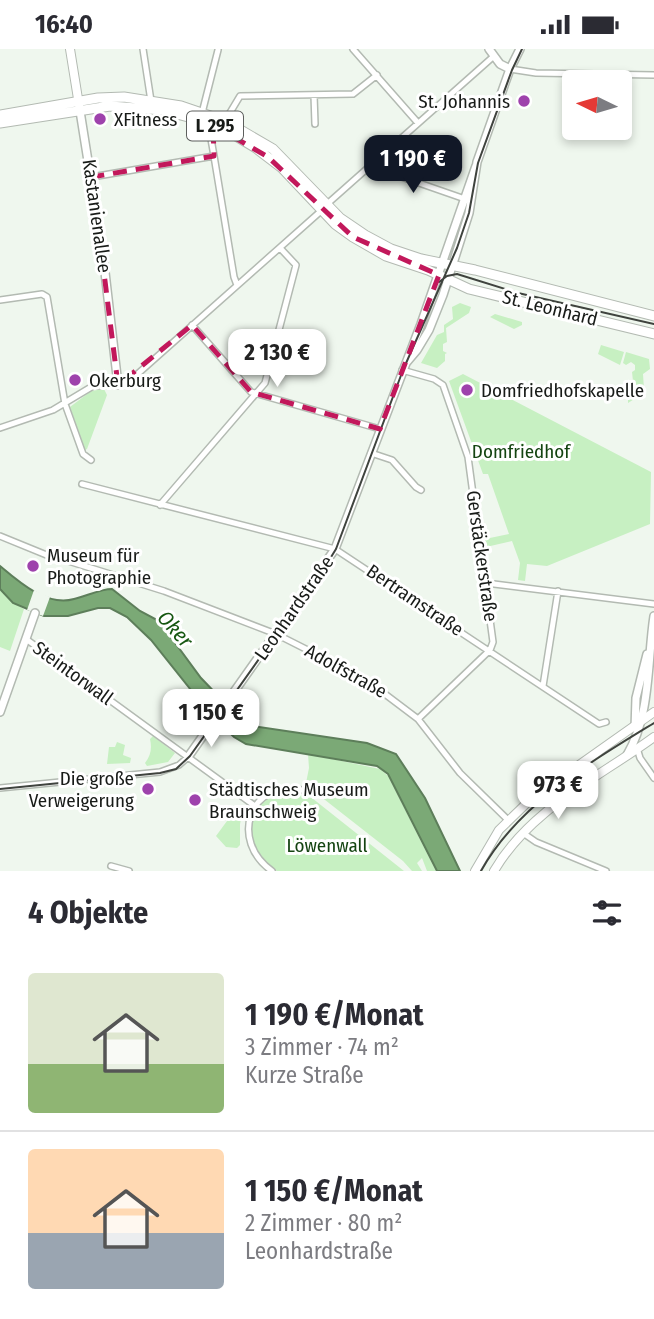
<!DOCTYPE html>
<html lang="de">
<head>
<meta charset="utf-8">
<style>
	body { margin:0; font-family:"Fira Sans Condensed",sans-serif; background:#f2f2f3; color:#2b2b33; height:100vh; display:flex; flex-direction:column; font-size:26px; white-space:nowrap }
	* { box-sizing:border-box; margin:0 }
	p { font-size:23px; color:#7c7c81 }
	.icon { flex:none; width:38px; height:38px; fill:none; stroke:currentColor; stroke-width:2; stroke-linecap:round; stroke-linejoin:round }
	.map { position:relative; height:822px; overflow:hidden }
	.panel { display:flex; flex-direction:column; background:#fff; flex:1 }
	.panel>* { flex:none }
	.needle { width:46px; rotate:275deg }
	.controls { position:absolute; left:562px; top:21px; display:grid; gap:14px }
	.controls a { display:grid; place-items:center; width:70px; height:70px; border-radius:7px; background:#fff; box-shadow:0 4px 10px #0003; font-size:35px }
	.price { position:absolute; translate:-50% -60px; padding:0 16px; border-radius:14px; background:#fff; color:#222; font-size:23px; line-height:46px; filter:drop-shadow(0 2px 4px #0008) }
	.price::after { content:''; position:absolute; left:50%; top:42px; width:21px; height:16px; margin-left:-10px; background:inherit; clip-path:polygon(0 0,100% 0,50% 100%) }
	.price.current { background:#111827; color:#fff }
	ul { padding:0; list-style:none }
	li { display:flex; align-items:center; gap:21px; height:175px; padding:0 28px }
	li+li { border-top:2px solid #e1e1e2 }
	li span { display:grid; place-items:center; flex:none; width:196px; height:140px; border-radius:7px; color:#555 }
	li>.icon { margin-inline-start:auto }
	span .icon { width:84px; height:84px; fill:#fffc; stroke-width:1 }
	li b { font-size:30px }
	h2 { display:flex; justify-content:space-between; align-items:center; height:84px; padding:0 28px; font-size:30px }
	.status { display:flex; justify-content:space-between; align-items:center; height:49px; padding:0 35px; background:#fff; direction:ltr }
	.status svg { height:19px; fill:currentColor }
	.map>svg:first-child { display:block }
</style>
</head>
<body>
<div class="status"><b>16:40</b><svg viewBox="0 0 49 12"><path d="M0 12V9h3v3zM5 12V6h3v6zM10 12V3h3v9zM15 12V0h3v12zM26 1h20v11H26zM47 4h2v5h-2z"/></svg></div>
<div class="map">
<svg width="654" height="822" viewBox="0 0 654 822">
	<rect width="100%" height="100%" fill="#eff7ee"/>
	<path fill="#c7f0c2" d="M460 254 471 258 469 264 446 279 447 293 443 295V302L447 304 445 305V312L437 319 421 314 437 286 444 283V276L453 270 452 258Z
		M495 265 522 273V276L514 280 490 268Z
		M601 296 624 303 620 316 598 305Z
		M626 303 649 310 650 320 643 325 644 340 638 343 639 347 628 354V345L634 341 632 323 635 321V316L631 313 626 316 623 314Z
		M463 325 651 423 650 475 547 517 527 515 525 532 518 531 520 514 512 492 486 498 485 490 509 485 488 425H483L449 332Z
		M104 340 107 346 87 400 85 401 70 358 91 342Z
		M0 540 14 554 24 560 10 602 0 598Z
		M153 687 175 704 168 713 147 717 145 714C151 706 152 699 150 690Z
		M117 693 125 696 123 706 131 709 130 714 107 715 109 698H115Z
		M308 705 380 720 388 727 436 822H427L422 809 417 814 422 822H412L403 812 320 747 305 739 309 719Z
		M293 743 312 749 404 822H277C239 796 243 744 293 743Z
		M238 757 243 761 240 775V796L237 799 226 798 216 787Z"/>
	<path fill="#7ba976" stroke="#5d7e5a" stroke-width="2" d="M0 517C19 533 47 558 74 550 87 547 100 540 112 540L140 562 159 572 201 629 246 676 367 694 396 705 425 749 460 822H437L388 725 377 717 246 695 234 688 211 666 151 591 127 568 110 559H98L68 567H44L13 554 0 540Z"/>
	<path fill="#eff7ee" d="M34 541 50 548 43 567 27 561Z
		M221 647 233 658 219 678 208 667Z"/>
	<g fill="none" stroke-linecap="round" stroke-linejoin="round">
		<defs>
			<path id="minor" d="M143 0 151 52
				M353 0 418 74
				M510 20 536 24 654 26
				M314 46 315 75
				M202 64 218 1
				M225 72 240 47 353 45 377 26
				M213 76 211 90 214 107 234 228 237 236
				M370 117 465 150
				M92 128 214 107
				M326 156 494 7
				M0 251 42 245 47 248 65 355 83 405 91 411
				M192 276 251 343 380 380
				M402 321 434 330 443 336 468 408 493 593 490 601 418 670
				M0 379 53 361 93 337 118 336 133 329 321 162
				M371 404 392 411 416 438 421 441
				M82 435 335 500 599 675 606 673
				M160 456 265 334 296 216 280 199
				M0 487 49 507
				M62 510 164 542 276 585 365 630 418 670 460 724 508 771
				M486 534 654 555
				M26 590 255 757
				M543 637 558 542
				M637 699 640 709 654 729
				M0 739 160 723 179 716 188 708
				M523 784 536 793 606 822
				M111 817 129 822
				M272 822C229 792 249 730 302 741"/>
			<path id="tertiary" d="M489 0 500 15 510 20
				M80 62 103 206 118 336
				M406 314 417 301 429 281 443 246 469 164 477 113 510 20 520 0
				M0 663 35 564
				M635 679 636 649 647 605
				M627 706C651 666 647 613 654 567
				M188 708 335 500 421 275 476 117"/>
			<path id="secondary" d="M70 0 79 56
				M475 822 499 781 531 750 654 663
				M494 822C530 760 598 729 654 688"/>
			<path id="primary" d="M0 66 98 49 124 48 181 57 225 72 273 100 340 169 365 186 391 200 421 210 475 221 654 267
				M0 74 110 57 162 61 192 69 231 84 256 99 282 119 335 175 353 188 386 207 428 221 469 240 654 285"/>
		</defs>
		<use href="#minor" stroke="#b3bab2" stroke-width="8"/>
		<use href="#tertiary" stroke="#b3bab2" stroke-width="10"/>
		<use href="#secondary" stroke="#b3bab2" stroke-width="10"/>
		<use href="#primary" stroke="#b3bab2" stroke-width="11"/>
		<use href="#minor" stroke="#fff" stroke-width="5"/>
		<use href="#tertiary" stroke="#fff" stroke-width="7"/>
		<use href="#secondary" stroke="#fff" stroke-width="8"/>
		<use href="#primary" stroke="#fff" stroke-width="9"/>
		<path stroke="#3f433e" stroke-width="2" d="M439 233 447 227 457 225 518 244 654 275
			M0 740 160 724 176 720 190 707 328 513 336 500 403 321 457 199 469 164 478 114 512 21 522 0
			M481 822C517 756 592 712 654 674"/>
	</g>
	<path fill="none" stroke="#c2185b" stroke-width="5" stroke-dasharray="14 9" stroke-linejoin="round" d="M213 76 268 108 353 188 439 226 380 380 251 343 192 276 118 336 92 128 214 107Z"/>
	<g fill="#9e42ac" stroke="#fff" stroke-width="2.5">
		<circle cx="524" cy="52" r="7"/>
		<circle cx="100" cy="70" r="7"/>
		<circle cx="75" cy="331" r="7"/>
		<circle cx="467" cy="341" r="7"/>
		<circle cx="33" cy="517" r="7"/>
		<circle cx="148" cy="740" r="7"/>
		<circle cx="195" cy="751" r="7"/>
	</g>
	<g text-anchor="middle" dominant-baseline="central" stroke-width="6" stroke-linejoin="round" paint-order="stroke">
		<rect fill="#fff" stroke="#5d5f5d" stroke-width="2" x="187" y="62.5" width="56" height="29" rx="5"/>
		<g font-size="18" font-weight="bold" fill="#181b18">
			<text x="215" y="77">L 295</text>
		</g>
		<g font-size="19" fill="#181b18" stroke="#fff" text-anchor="start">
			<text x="510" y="52" text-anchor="end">St. Johannis</text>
			<text x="114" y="70">XFitness</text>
			<text x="89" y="331">Okerburg</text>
			<text x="481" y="341">Domfriedhofskapelle</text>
			<text x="47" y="506">Museum für<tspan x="47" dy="22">Photographie</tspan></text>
			<text x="134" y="729" text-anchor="end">Die große<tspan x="134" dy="22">Verweigerung</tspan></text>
			<text x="209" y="740">Städtisches Museum<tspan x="209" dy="22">Braunschweig</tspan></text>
		</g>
		<g font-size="19" fill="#181b18" stroke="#fff">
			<text transform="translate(97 167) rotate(82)">Kastanienallee</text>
			<text transform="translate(550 259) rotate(14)">St. Leonhard</text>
			<text transform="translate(482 507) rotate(82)">Gerstäckerstraße</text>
			<text transform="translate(415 551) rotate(34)">Bertramstraße</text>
			<text transform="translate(294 559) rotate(-55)">Leonhardstraße</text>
			<text transform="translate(346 622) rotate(29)">Adolfstraße</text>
			<text transform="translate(73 624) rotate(36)">Steintorwall</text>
		</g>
		<g font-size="19" fill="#144411" stroke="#fff">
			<text x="521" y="402">Domfriedhof</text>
			<text x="327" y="796">Löwenwall</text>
		</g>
		<g font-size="21" font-style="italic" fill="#165711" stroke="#fff">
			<text transform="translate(175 580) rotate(48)">Oker</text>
		</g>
	</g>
</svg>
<div class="controls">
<a><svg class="needle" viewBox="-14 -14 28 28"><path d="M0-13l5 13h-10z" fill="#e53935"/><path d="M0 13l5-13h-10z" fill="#7c7c81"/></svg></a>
</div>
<b class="price current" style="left:413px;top:146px">1 190 €</b>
<b class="price" style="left:277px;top:340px">2 130 €</b>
<b class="price" style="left:211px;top:700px">1 150 €</b>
<b class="price" style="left:558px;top:772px">973 €</b>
</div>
<section class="panel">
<h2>4 Objekte<svg class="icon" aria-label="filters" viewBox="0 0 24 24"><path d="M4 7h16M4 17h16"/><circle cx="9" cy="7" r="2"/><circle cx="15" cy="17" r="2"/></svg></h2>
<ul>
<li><span style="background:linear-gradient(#dfe7d0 65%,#8fb573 0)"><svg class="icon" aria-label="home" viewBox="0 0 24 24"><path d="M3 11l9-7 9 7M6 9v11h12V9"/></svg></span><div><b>1 190 €/Monat</b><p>3 Zimmer · 74 m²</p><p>Kurze Straße</p></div></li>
<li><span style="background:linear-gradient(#ffd9b3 60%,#9aa5b1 0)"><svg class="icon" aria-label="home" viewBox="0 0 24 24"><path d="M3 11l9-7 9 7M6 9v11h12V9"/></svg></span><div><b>1 150 €/Monat</b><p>2 Zimmer · 80 m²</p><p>Leonhardstraße</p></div></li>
</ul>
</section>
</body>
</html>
